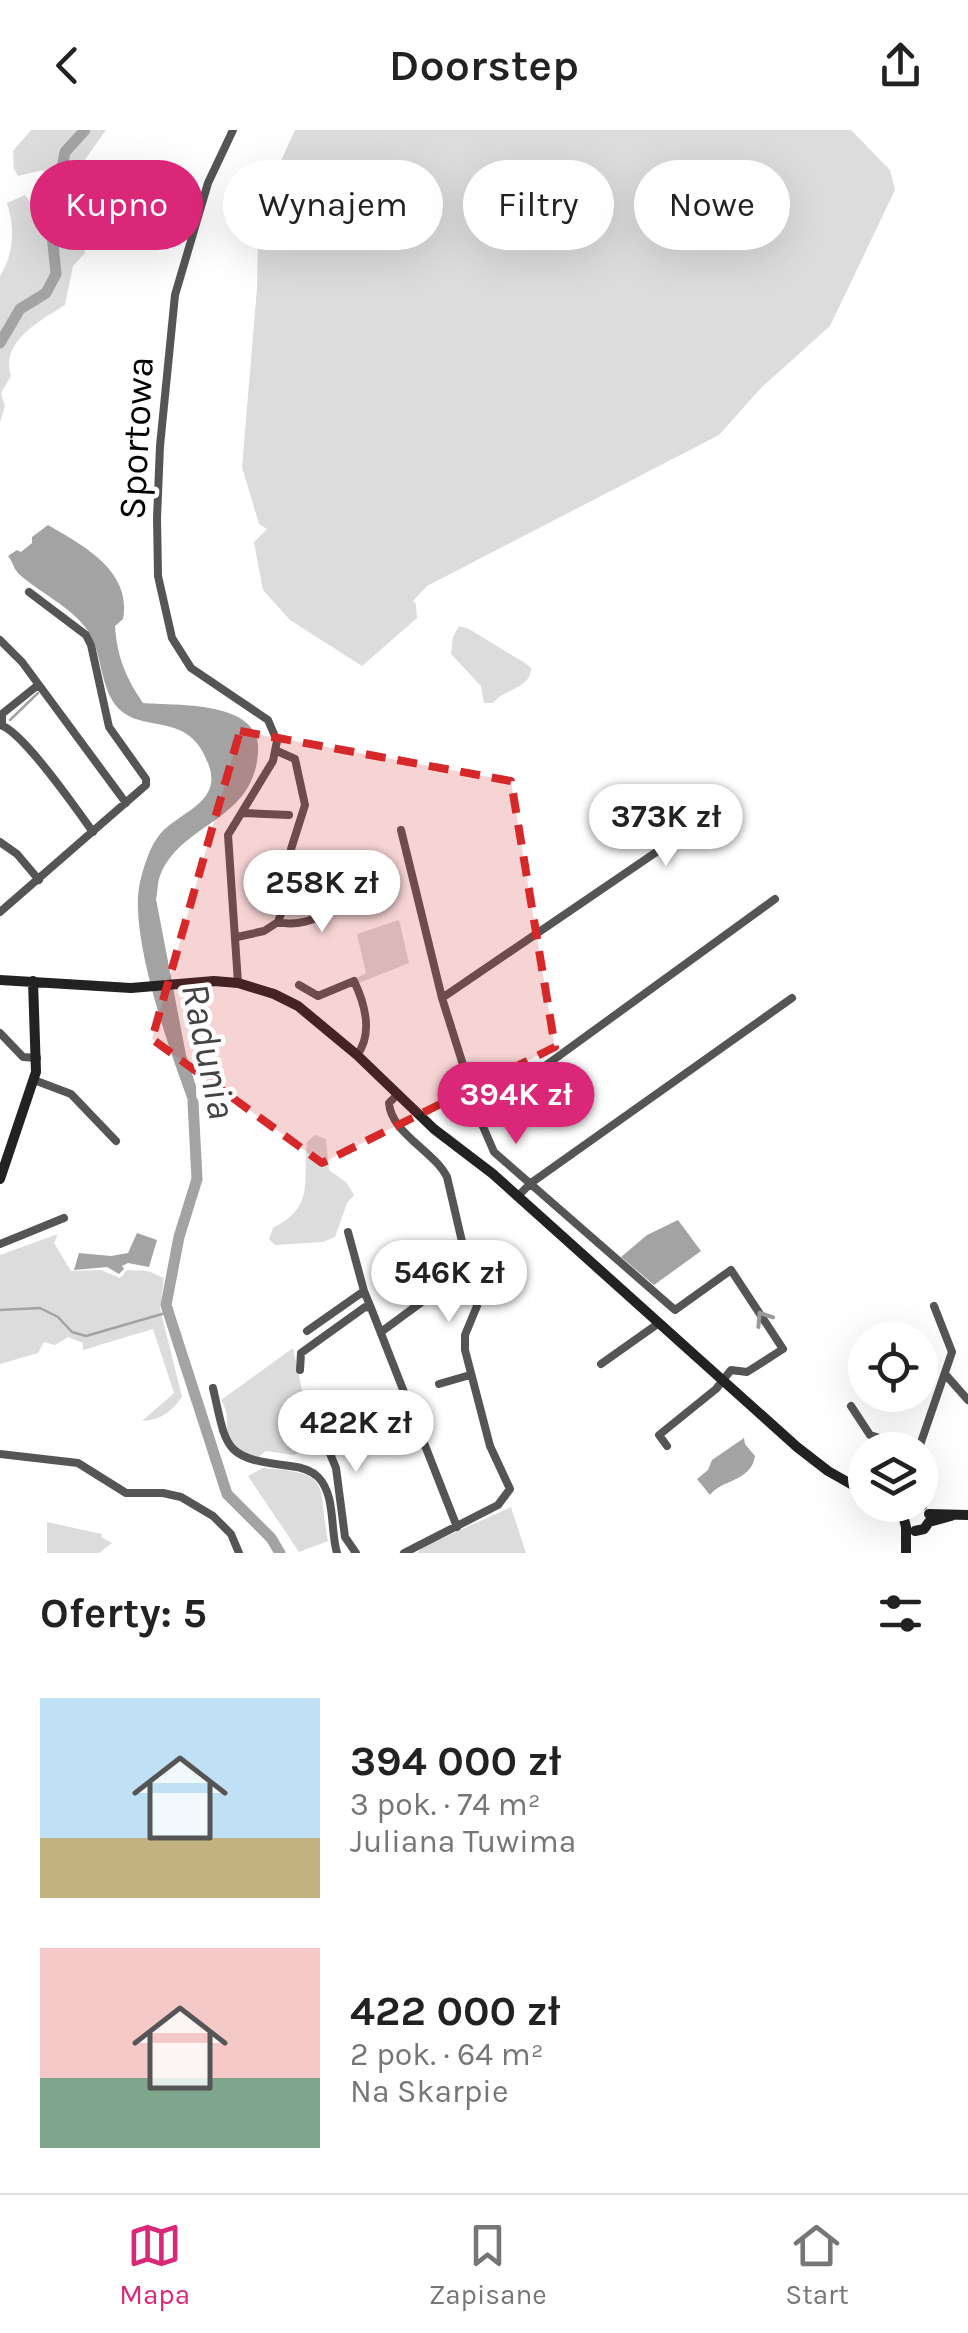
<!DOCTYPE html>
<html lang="pl">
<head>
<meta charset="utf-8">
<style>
	body { margin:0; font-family:Karla,sans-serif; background:#f6f6f6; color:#222; height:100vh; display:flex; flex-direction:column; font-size:38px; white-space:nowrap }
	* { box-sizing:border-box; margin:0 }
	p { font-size:32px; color:#767676 }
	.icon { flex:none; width:55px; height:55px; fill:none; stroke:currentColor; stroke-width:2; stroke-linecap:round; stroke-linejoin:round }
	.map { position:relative; height:1423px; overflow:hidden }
	.drawer { display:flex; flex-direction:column; background:#fff; flex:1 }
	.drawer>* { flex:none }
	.hud { position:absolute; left:30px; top:30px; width:910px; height:90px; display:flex; gap:20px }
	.fabs { position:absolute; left:848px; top:1192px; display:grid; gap:20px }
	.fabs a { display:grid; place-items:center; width:90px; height:90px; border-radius:50%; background:#fff; box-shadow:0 10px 40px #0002; font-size:50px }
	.price { position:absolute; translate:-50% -85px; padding:0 22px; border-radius:35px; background:#fff; color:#222; font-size:32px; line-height:65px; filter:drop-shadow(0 2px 5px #0008) }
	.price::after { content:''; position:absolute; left:50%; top:60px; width:30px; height:22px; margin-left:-15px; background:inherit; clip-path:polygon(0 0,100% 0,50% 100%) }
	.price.on { background:#db2777; color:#fff }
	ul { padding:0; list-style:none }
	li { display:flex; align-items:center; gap:30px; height:250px; padding:0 40px }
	li span { display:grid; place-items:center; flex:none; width:280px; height:200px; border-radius:0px; color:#555 }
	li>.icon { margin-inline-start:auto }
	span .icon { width:120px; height:120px; fill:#fffc; stroke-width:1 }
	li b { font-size:42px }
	h2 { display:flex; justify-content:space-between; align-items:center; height:120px; padding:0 40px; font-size:42px }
	.pill { padding:0 35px; border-radius:45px; background:#fff; box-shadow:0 10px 40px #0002; font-size:35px; line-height:90px }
	.pill.on { background:#db2777; color:#fff }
	header { display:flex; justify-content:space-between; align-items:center; height:130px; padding:0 40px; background:#fff; font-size:45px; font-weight:600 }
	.tab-bar { display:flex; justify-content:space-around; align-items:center; height:140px; border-top:2px solid #e0e0e0; background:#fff; font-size:28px; color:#767676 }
	.tab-bar a { display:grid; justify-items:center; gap:5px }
	.tab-bar .on { color:#db2777 }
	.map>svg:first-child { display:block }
</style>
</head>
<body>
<header><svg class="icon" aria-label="back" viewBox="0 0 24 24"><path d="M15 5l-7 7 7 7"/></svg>Doorstep<svg class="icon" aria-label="share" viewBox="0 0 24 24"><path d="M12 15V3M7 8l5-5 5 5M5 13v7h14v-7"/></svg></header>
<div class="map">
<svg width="968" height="1423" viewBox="0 0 968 1423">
	<rect width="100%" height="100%" fill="#fff"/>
	<path fill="#dcdcdc" d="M31 0H106L84 31 74 74 85 123 73 136 65 175C40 191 0 211 11 246L1 263 5 276 0 292V146C14 124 15 97 7 73L25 65 38 84 47 53 43 40 18 46 14 39 13 21Z
		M295 0H851L890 40 895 60 830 196 761 258 719 305 427 456 413 471 416 474 417 488 362 536 290 490 263 460 254 412 267 399 259 394 242 337 257 158 258 102 269 57Z
		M459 496 469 499 525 533 531 538C531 559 505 558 493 573H484L481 556 451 524 453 507Z
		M399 790 409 833 359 853 357 848 366 843 357 804Z
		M315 1005 326 1009 329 1040 346 1052 354 1065 347 1073 335 1107 323 1112 275 1115 269 1109 273 1098C316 1076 302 1052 307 1012Z
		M58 1104 54 1113 71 1141 101 1140 120 1148 127 1140 148 1141 164 1148 160 1178 182 1267C171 1282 161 1290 142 1291L174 1263 153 1199 83 1220V1213L68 1207 55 1215 44 1212 38 1223 0 1234V1125Z
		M293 1218 314 1316 294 1325 266 1321 257 1328C211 1317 237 1295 221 1270Z
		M263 1338C334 1343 317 1353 328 1411L299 1422 248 1346Z
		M511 1377 526 1423H417L421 1418Z
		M47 1392 102 1404 101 1407 112 1413 99 1423H47Z"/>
	<path fill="#a3a3a3" d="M48 395C84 416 132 441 123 489L115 496C117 527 126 548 143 573 178 576 262 570 258 622 254 692 181 692 160 746 157 753 158 762 156 769L186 925 196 956 197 994C176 939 127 807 140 752 144 736 150 715 161 703 180 682 222 672 209 636 190 579 144 605 118 578 99 557 103 523 88 501 72 477 37 461 19 444 14 440 13 432 8 426L17 420 21 422 32 413V407Z
		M678 1090 701 1121 654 1155 621 1127 647 1105Z
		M137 1103 157 1110 149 1137 128 1133 122 1136 124 1139 119 1144 107 1137 74 1140 79 1123 111 1126 128 1123Z
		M744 1308 745 1314 755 1326C751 1352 722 1349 710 1365L697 1349 708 1340 712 1330Z"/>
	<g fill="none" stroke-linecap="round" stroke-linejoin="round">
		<path stroke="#a3a3a3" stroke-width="2.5" d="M10 590 38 563
			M0 1180 40 1178 58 1187 72 1202 86 1206 169 1182"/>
		<path stroke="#a3a3a3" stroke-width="11" d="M0 213 20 179 46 163 56 144 51 94 65 22 85 0
			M193 972 197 1049 179 1107 166 1175 227 1364 271 1408 280 1423"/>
		<path stroke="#555" stroke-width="8" d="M233 0 208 53 175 165 160 316 157 388 158 446 172 508 191 538 268 590 277 611 273 631 228 705 238 853
			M0 510 22 532 126 673
			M0 595C22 600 77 680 93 702
			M2 595V584L38 555
			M277 621 295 629 305 675 291 719 287 767 278 792
			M242 683 289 685
			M401 700 442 868 481 992 494 1022 675 1180 731 1140 783 1219 747 1242 731 1240 716 1259 659 1305 667 1316
			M0 712 17 724 39 750
			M0 782 146 655V649L109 597 91 515 86 505 29 462
			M237 807 264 801 278 792C301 798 323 785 345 776L338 751
			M299 855 318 866 354 851C365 874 373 904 357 925
			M442 868 718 680
			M0 903 23 927 37 928
			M34 950 71 964 116 1011
			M398 964 389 973C391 1003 434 1021 447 1047L477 1176 465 1205V1220L490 1316 510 1359 498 1375 404 1423
			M481 992 486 990 505 965 775 769
			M517 1067 531 1053 792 868
			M348 1102 364 1161
			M0 1114 64 1088
			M307 1201 364 1161 371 1178
			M381 1202 468 1138
			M601 1234 659 1193
			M300 1240 301 1223 365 1177 371 1178 457 1397
			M945 1244 968 1270
			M439 1254 470 1245
			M213 1258C227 1320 223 1328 290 1336 300 1337 310 1339 318 1347 336 1365 330 1400 337 1423
			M851 1276 870 1305 918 1320
			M316 1290 336 1338 345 1407 356 1423
			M919 1318 952 1222 934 1176
			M0 1324 78 1333 126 1363H163L181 1367 213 1386 231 1404 239 1423
			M920 1354 923 1376"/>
		<path stroke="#222" stroke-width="10" d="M0 850 131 858 214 851 238 853 274 864 298 876 357 925 434 999 493 1044 797 1317 828 1341 865 1362
			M0 1049 36 942 33 851
			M888 1375 903 1385
			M929 1384 968 1385
			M915 1401 924 1399 929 1392 951 1386
			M906 1423V1397L903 1385 911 1375"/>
	</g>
	<defs><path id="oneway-chevron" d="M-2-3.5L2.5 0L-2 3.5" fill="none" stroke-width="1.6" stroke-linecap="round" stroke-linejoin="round" transform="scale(2.5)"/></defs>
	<use stroke="#999" href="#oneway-chevron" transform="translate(763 1188) rotate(-123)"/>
	<path fill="#d62828" fill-opacity="0.2" stroke="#d62828" stroke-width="8" stroke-dasharray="20 12" stroke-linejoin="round" d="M240 601 511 651 555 917 322 1033 152 909Z"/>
	<g text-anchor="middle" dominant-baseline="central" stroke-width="9" stroke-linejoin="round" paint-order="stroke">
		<g font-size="38" fill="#000" stroke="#fff">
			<text transform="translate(136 308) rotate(-87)">Sportowa</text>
		</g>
		<g font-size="40" font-style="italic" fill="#444" stroke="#fff">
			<text transform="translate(209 921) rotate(78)">Radunia</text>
		</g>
	</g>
</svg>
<div class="fabs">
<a><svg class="icon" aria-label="locate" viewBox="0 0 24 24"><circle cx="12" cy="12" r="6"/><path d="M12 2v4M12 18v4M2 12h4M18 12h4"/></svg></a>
<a><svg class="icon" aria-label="layers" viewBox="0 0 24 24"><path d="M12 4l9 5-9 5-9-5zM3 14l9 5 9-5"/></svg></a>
</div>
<b class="price" style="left:666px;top:739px">373K zł</b>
<b class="price" style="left:322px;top:805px">258K zł</b>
<b class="price on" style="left:516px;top:1017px">394K zł</b>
<b class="price" style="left:449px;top:1195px">546K zł</b>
<b class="price" style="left:356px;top:1345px">422K zł</b>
<div class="hud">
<a class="pill on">Kupno</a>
<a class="pill">Wynajem</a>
<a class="pill">Filtry</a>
<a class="pill">Nowe</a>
</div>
</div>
<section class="drawer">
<h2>Oferty: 5<svg class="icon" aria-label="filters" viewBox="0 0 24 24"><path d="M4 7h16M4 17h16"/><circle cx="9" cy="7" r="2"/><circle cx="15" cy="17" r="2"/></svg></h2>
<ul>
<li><span style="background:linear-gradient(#bfe0f5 70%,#c2b280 0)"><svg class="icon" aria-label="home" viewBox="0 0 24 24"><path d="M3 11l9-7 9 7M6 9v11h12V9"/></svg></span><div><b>394 000 zł</b><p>3 pok. · 74 m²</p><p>Juliana Tuwima</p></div></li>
<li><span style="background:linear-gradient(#f6c9c9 65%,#7fa58c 0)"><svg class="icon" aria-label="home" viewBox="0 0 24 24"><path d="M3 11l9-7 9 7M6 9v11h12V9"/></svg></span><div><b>422 000 zł</b><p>2 pok. · 64 m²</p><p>Na Skarpie</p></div></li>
</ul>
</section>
<nav class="tab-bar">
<a class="on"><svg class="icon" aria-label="map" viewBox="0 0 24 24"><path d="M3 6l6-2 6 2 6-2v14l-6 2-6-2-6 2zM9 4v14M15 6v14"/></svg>Mapa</a>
<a><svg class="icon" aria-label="saved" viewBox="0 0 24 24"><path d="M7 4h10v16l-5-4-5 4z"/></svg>Zapisane</a>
<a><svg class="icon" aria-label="home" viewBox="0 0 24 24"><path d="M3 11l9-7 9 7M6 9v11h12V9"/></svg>Start</a>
</nav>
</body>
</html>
